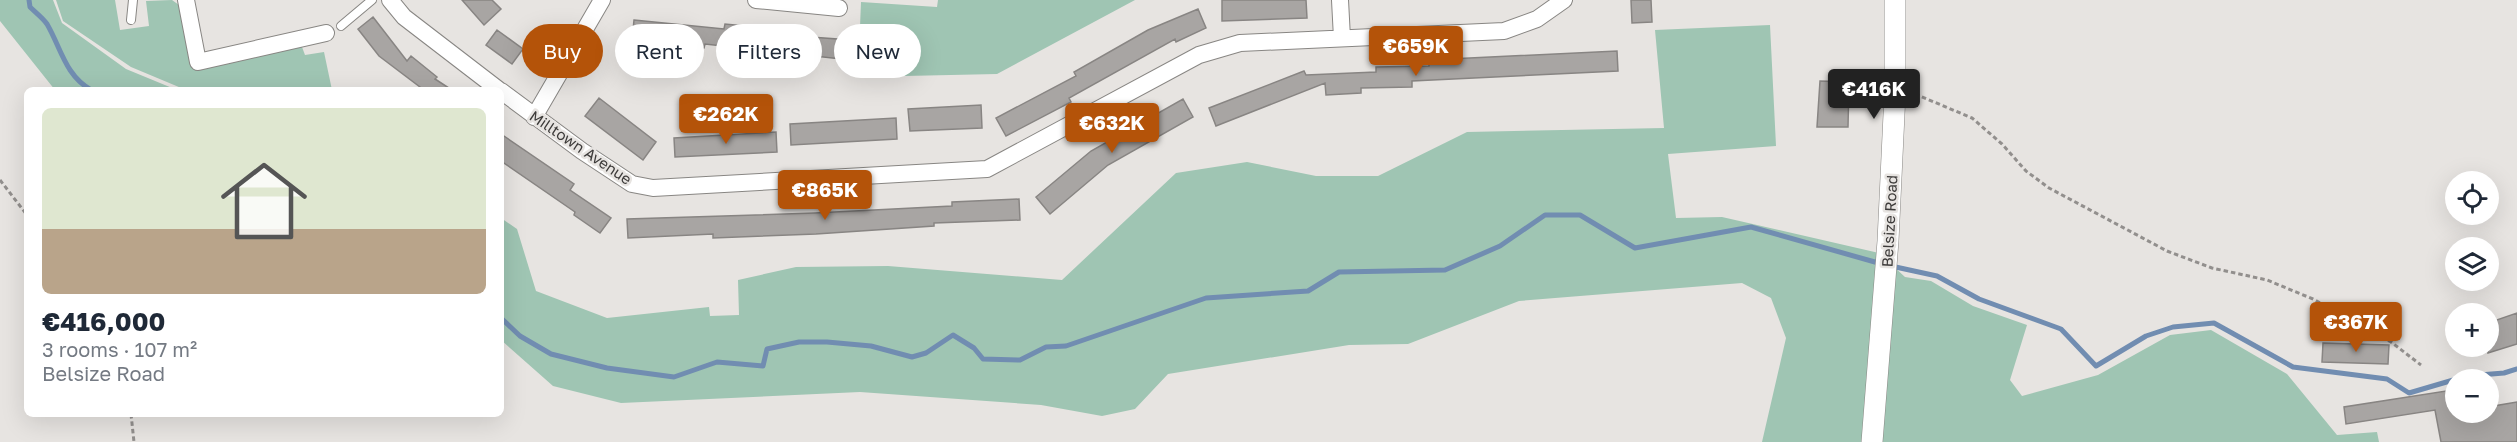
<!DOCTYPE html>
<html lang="en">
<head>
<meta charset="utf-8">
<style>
	body { margin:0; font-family:"Golos Text",sans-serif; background:#f6f6f7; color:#1f2937; height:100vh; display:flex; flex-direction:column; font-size:22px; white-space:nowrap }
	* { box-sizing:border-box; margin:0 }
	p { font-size:20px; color:#747a83 }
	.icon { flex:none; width:33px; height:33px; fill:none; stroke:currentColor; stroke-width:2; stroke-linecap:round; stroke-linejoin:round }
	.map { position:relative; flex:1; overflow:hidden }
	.drawer { position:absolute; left:24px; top:87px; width:480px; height:330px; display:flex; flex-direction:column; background:#fff; border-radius:9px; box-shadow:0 6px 24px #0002 }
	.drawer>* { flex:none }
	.banner { position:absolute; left:522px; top:24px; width:570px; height:54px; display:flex; gap:12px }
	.buttons { position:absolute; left:2445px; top:171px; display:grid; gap:12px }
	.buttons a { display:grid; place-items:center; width:54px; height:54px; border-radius:50%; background:#fff; box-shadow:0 6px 24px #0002; font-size:30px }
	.price { position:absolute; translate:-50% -51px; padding:0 14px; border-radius:6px; background:#b45309; color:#fff; font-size:20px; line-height:39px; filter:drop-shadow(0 2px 3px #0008) }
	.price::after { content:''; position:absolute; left:50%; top:36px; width:18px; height:14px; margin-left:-9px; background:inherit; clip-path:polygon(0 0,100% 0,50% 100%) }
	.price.on { background:#222; color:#fff }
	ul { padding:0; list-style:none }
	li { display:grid; align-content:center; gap:12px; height:318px; padding:0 18px }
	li+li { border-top:2px solid #e0e1e3 }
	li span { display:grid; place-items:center; height:186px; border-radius:9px; color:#555 }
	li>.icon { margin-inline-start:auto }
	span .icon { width:108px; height:108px; fill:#fffc; stroke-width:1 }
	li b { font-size:26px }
	.pill { padding:0 21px; border-radius:27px; background:#fff; box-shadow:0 6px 24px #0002; font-size:21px; line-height:54px }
	.pill.on { background:#b45309; color:#fff }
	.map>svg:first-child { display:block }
</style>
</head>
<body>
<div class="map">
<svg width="2517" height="442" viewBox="0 0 2517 442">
	<rect width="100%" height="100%" fill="#e7e4e1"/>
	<path fill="#9fc5b3" d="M0 0H53L62 23 126 69 177 90H55L0 21Z
		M56 0H115L120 30 149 26 146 1 172 0 179 5 195 68 302 47 305 55 324 52 332 90H186L131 67 63 21Z
		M938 0H1135L997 74 858 77 861 2 937 7Z
		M1770 25 1776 146 1668 154 1676 218 1722 217 1879 253 1905 277 1931 281 1973 306 2027 325 2010 380 2022 396 2098 375 2170 335 2211 330 2287 374 2337 435 2377 432 2379 442H1762L1786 338 1771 298 1742 283 1519 301 1408 344 1349 345 1168 374 1135 409 1102 416 1041 405 860 392 621 403 553 386 501 340V218L517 229 536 291 607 318 709 307 710 316 739 315 738 280 796 267 888 266 1062 280 1176 173 1247 162 1316 176H1378L1467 132 1664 128 1655 30Z"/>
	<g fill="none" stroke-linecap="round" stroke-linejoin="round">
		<path stroke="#718db1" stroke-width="5" d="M29 0 30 7C35 12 43 18 47 24 61 48 65 75 91 90
			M1891 266 1937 276 1979 299 2061 329 2096 366 2146 336 2173 327 2214 323 2293 367 2387 379 2409 393 2467 376 2504 373 2517 369
			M501 318 520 336 551 354 607 368 674 377 717 362 763 366 767 349 799 342H827L871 346 912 357 926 353 953 335 974 348 983 359 1020 360 1046 347 1066 346 1206 298 1308 291 1339 272 1445 270 1500 246 1545 215H1580L1635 248 1751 227 1882 264"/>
	</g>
	<path fill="#a8a5a3" stroke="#888583" stroke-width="1.5" d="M462 0H492L501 9 484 25Z
		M1222 0H1306L1307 18 1222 21Z
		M1631 0H1651L1652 22 1632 23Z
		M1198 9 1206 28 1176 42 1175 39 1069 98 1071 102 1006 136 996 118 1076 76 1074 72 1148 30Z
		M373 17 407 61 411 56 437 77 435 79 452 90H424L379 56 358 29Z
		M634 20 724 29 725 24 797 31V36L851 40 850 60 705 44 704 48 632 41Z
		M497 30 523 49 512 64 486 45Z
		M1617 51 1618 71 1412 81V87L1361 88V93L1326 95 1325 83 1216 126 1209 108 1304 71 1306 75 1376 72V67L1429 66V60Z
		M1820 81 1849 82 1848 127H1817Z
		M599 98 656 142 643 160 585 116Z
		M1183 99 1193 117 1108 165 1050 214 1036 197 1091 151Z
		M981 105 982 128 910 131 908 109Z
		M896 118 897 139 791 145 790 124Z
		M776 132 777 152 675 157 674 138Z
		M501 134 574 184 570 190 611 218 600 233 574 215 575 212 501 161Z
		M1019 199 1020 220 934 223V226L816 234 713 238V234L628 238 627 219 815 213 952 206V202Z
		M2517 313V344L2488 353V323Z
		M2323 343 2389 345 2388 364 2322 362Z
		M2446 391 2448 401 2456 399V412H2488V407L2517 402V442H2441L2435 410 2346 424 2344 407Z"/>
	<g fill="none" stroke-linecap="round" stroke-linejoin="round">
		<defs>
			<path id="service" d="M131 20 133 0
				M341 26 372 0"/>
			<path id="minor" d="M186 0 198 62 326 33
				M390 0 404 17 499 90
				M756 0 839 8
				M1340 0 1342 38
				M501 91 582 151 632 184 653 188 987 169 1199 55 1240 43 1504 31 1537 19 1564 0
				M534 117 602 0"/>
			<path id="tertiary" d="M1872 442 1888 241 1895 93V0"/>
		</defs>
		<use href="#service" stroke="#888683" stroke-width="10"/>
		<use href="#minor" stroke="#888683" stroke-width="18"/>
		<use href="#tertiary" stroke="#888683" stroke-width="22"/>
		<path stroke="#928f8d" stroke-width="3" stroke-dasharray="4.5 3" stroke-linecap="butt" d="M1915 94 1972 118 2002 144 2026 171 2049 188 2167 251 2212 268 2267 280 2313 299 2391 342 2421 365
			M0 180 27 215
			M131 414 134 442"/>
		<use href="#service" stroke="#fff" stroke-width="8"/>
		<use href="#minor" stroke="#fff" stroke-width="16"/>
		<use href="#tertiary" stroke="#fff" stroke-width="21"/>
	</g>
	<g text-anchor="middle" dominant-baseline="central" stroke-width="5" stroke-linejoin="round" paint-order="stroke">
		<g font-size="15" fill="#3d3b3a" stroke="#e7e4e1">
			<text transform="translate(581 147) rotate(34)">Milltown Avenue</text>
			<text transform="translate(1889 221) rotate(-87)">Belsize Road</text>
		</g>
	</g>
</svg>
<div class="buttons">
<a><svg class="icon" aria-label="locate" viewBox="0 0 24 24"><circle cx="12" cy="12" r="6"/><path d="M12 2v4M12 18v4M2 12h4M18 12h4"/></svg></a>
<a><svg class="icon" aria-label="layers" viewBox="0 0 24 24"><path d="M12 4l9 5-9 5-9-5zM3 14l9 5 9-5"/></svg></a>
<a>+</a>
<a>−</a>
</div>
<b class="price" style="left:1416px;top:77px">€659K</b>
<b class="price on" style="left:1874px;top:120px">€416K</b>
<b class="price" style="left:726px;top:145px">€262K</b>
<b class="price" style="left:1112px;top:154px">€632K</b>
<b class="price" style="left:825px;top:221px">€865K</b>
<b class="price" style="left:2356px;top:353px">€367K</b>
<div class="banner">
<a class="pill on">Buy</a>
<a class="pill">Rent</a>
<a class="pill">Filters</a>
<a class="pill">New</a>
</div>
<section class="drawer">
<ul>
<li><span style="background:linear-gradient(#dfe7d0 65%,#b9a48a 0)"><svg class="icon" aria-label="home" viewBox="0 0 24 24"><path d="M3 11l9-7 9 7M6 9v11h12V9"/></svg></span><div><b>€416,000</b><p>3 rooms · 107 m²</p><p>Belsize Road</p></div></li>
</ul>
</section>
</div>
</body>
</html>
